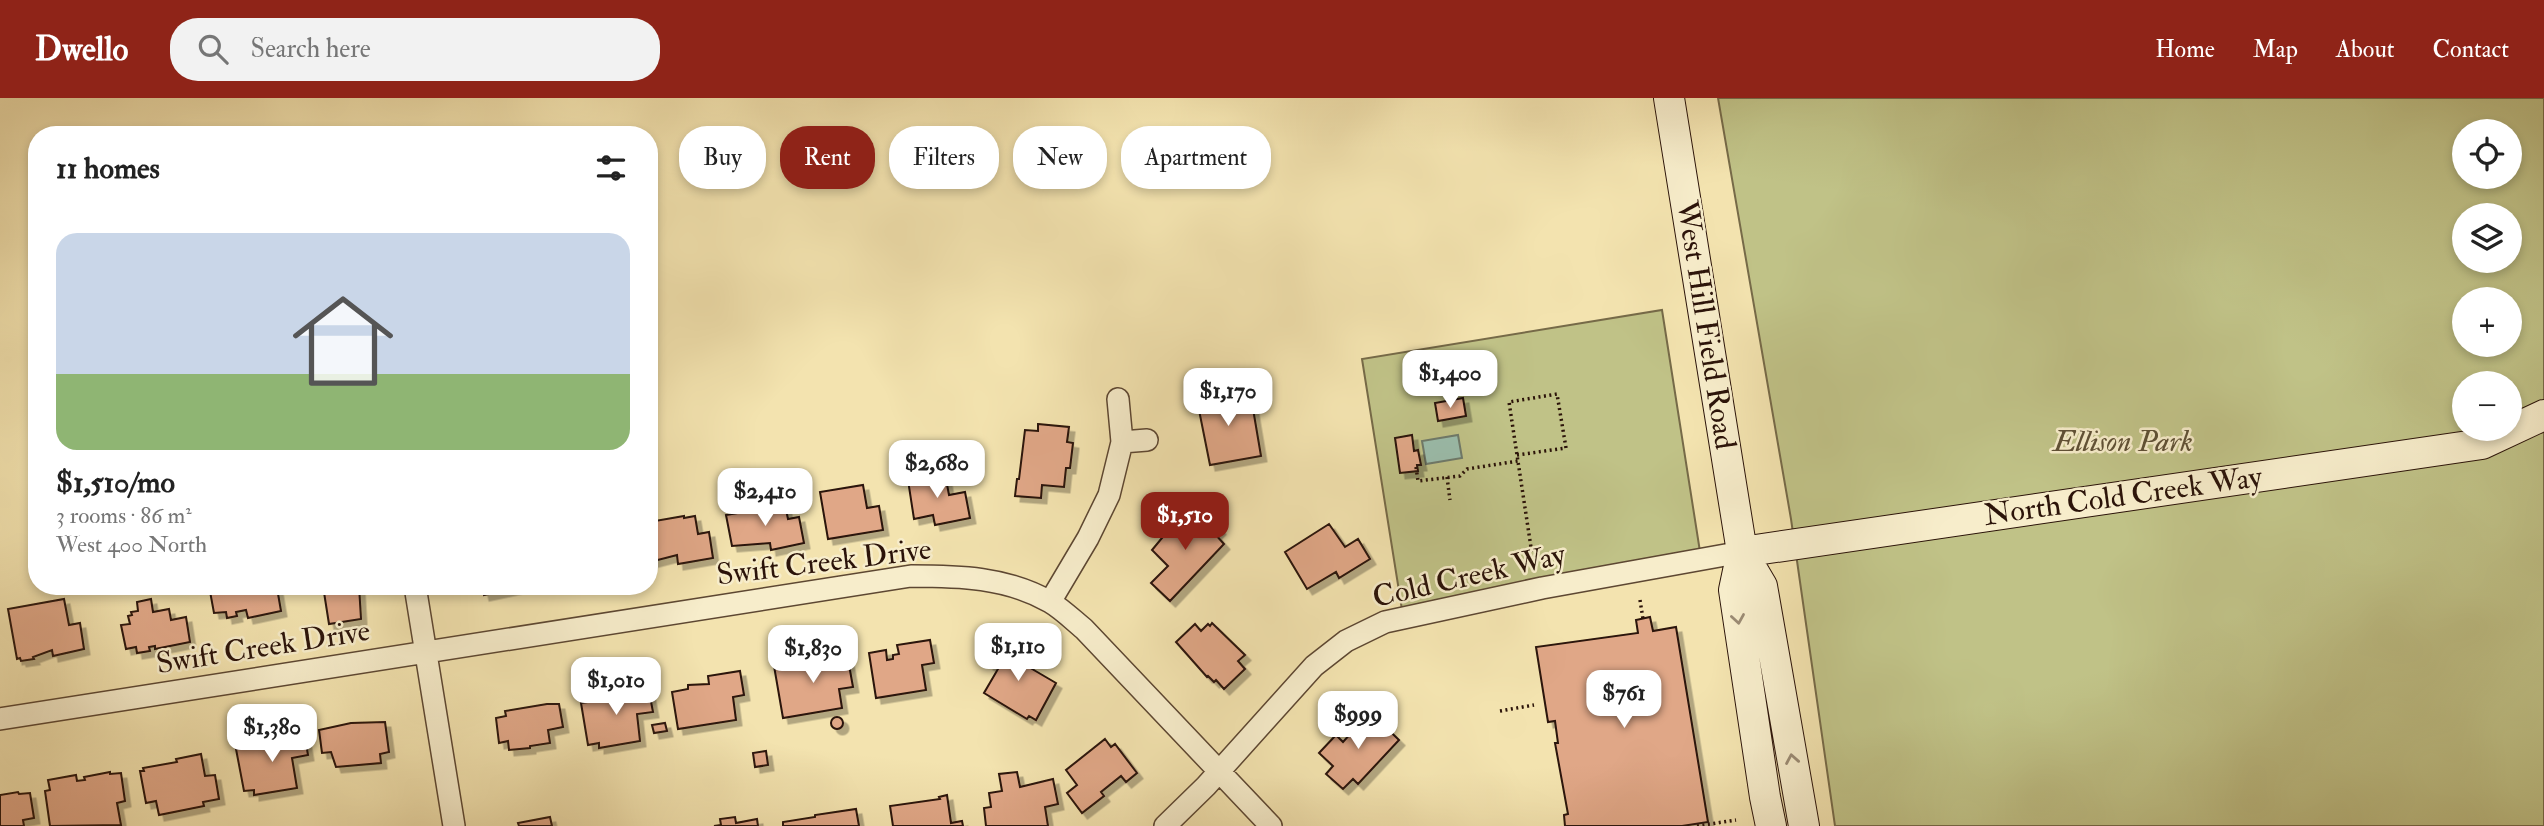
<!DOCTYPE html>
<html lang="en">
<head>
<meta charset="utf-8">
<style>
	body { margin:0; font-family:"IM FELL Double Pica",serif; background:#f2f2f2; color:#222; height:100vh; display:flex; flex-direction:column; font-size:26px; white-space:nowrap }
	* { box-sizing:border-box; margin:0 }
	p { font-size:23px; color:#767676 }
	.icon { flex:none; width:38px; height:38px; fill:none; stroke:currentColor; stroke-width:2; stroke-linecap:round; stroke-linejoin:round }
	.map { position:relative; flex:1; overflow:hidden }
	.sheet { position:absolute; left:28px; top:28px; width:630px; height:469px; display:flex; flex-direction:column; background:#fff; border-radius:28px; box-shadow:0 4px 10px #0003 }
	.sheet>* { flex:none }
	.hud { position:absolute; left:679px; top:28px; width:665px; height:63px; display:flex; gap:14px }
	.controls { position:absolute; left:2452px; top:21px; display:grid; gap:14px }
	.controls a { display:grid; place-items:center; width:70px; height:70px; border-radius:50%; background:#fff; box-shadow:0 4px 10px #0003; font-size:35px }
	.price { position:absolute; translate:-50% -60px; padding:0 16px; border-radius:14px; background:#fff; color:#222; font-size:23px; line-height:46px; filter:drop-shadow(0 2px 4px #0008) }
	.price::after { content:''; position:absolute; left:50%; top:42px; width:21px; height:16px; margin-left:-10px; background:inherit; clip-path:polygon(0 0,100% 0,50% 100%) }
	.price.on { background:#8f2418; color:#fff }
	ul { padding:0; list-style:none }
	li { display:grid; align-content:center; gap:14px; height:371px; padding:0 28px }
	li+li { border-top:2px solid #e0e0e0 }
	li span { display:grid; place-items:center; height:217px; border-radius:21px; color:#555 }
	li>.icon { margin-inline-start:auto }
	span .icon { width:126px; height:126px; fill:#fffc; stroke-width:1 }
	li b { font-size:30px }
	h2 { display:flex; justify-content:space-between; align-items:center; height:84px; padding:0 28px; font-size:30px }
	.tag { padding:0 24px; border-radius:28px; background:#fff; box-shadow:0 4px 10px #0003; font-size:24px; line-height:63px }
	.tag.on { background:#8f2418; color:#fff }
	header { display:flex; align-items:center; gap:42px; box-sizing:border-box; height:98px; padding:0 35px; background:#8f2418; color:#fff }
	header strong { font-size:33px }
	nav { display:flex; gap:38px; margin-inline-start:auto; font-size:24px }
	.search { width:490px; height:63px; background:#f2f2f2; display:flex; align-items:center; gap:18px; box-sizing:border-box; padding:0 24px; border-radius:28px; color:#767676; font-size:26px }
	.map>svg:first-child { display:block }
</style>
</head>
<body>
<header>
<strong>Dwello</strong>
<div class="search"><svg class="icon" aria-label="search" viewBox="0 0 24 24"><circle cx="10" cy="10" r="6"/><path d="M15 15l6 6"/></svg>Search here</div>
<nav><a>Home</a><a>Map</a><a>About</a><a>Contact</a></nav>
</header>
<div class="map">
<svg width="2544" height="728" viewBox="0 0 2544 728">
	<defs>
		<filter id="shadow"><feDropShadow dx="5.5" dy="5.5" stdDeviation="0" flood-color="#0004"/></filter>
	</defs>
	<rect width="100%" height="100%" fill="#f3e3af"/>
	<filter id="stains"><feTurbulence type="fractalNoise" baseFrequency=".00286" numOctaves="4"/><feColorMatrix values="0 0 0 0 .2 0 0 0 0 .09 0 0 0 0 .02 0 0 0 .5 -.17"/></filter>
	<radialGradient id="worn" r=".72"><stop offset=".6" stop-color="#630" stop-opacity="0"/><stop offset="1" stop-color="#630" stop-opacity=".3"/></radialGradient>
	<path fill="#c0c287" stroke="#766a48" stroke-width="2" fill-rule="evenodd" d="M1718 0H2544V728H1835L1791 421ZM2464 33H2510V79H2464ZM2464 117H2510V163H2464ZM2464 201H2510V247H2464ZM2464 285H2510V331H2464Z
		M1662 212 1701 460 1403 518 1362 261Z"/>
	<path fill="#9bbead" stroke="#6e7a6b" stroke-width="2" d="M1458 337 1462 360 1426 366 1422 343Z"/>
	<path fill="#e0a787" stroke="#2b1309" stroke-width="2" filter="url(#shadow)" d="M1224 292 1226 303 1251 299 1261 358 1210 367 1198 307H1200L1199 296Z
		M1463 300 1466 318 1438 323 1435 305Z
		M1038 326 1069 329 1067 344 1073 345 1070 370H1066L1064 389 1042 387 1041 400 1015 398 1017 381H1019L1025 332 1038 333Z
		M1412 337 1414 353 1418 352 1421 367H1417L1418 373 1400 375 1395 340Z
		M945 376 949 397 965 394 970 420 935 427 933 417 914 421 908 382Z
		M863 387 867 410 879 408 883 432 828 441 820 394Z
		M785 407 788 421 799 419 804 445 771 452 770 445 732 448 726 417Z
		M1197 411 1220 431 1215 436 1224 446 1170 503 1151 485 1168 468 1152 452 1181 417 1186 422Z
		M684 418V420L695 418 698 436 709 434 713 460 678 466 677 457 650 464 649 424Z
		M1329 426 1345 449 1358 441 1370 461 1339 480 1336 474 1307 491 1285 454Z
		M209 488H264V492L277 490 281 513 248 520 246 512 236 514 237 518 227 520 226 514 214 515Z
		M323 488H359L361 521 329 526Z
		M482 488H526L484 497Z
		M64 501 69 527 80 525 84 551 53 558 52 552 33 559 34 561 21 563 20 560 17 561 8 511Z
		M151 501 153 514 169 511 171 522 186 519 190 544 155 551V548L149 549 150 553 137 555 136 549 126 551 121 527 130 526 128 518 132 517 131 514 138 513 137 504Z
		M1650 519 1653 533 1676 529 1708 724 1682 728H1565L1564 717 1568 716 1555 645H1558L1555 623 1548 624 1536 549 1638 535 1636 522Z
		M1212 525 1245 557 1238 563 1245 571 1224 591 1216 582 1214 584 1208 578 1207 579 1176 544 1195 526 1201 533 1208 526 1210 528Z
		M930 542 934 565 922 567 926 592 876 600 869 555 886 552 887 562 893 561V557L899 556 897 547Z
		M1000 545 1031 561 1027 568 1056 585 1036 622 1029 618 1027 621 984 595 998 571 988 566Z
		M847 556 853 589 839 591 842 610 783 620 774 568 802 565V567L811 566 810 561Z
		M740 573 744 597 733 599 736 622 678 631 672 594 688 591V587L709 586 708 578Z
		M637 588H648L653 614 637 616 640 643 599 650V645L588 647 581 605 615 600 613 592Z
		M547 606H559L563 629 548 632 550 645 530 648V650L509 652 508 643 499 645 496 620 506 618 505 613Z
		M1370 614 1399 642 1358 686 1353 681 1343 691 1326 676 1333 668 1319 655 1336 637 1343 644Z
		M831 625a6 6 0 1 1 12 0a6 6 0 1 1-12 0Z
		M385 624 389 654 380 656 381 665 336 669 331 654 322 655 319 632 351 625Z
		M665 625 667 633 654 635 652 627Z
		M304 634 308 657 292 660 297 690 254 697V692L244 693 236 651 270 645 269 638Z
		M1105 641 1111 649 1115 646 1137 675 1126 684 1121 678 1101 694 1104 698 1082 715 1067 695 1077 687 1066 672Z
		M766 653 768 667 755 669 753 655Z
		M201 656 205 678 215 677 219 701 203 704 204 708 159 717 156 703 146 705 140 673H144L143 670 177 664 176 661Z
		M110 674V676L121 675 125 703 117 705 121 727 50 728 45 693 50 692 48 682 76 677 77 683 85 682 84 679Z
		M1017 674 1020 689 1053 681 1058 706 1045 709 1048 728H986L984 710 991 709 989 695 1002 693 999 676Z
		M18 694 19 696 30 695 34 720 23 722 24 728H0V697Z
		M947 697 951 725 962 723 963 728H893L890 708 940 701 939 699Z
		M856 711 859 728H783V724L815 719V717Z
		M550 719 552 728H519L518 725Z
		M735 719 736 725 757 721 758 728H714L721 727 720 721Z"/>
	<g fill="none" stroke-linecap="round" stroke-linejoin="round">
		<defs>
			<path id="street" d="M1122 344 1147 342
				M415 488 454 728
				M1050 504 1088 440 1109 397 1122 344 1118 301
				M0 621 911 478C958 478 1007 479 1050 504 1062 511 1073 522 1084 531L1271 728
				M1165 728 1206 688 1314 568 1346 543 1385 524 1542 490 1742 454"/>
			<path id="secondary" d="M1669 0 1742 454 1762 488 1804 728
				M1742 454 2482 346 2544 317
				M1742 454 1734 492 1765 699 1771 728"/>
		</defs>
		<use href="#street" stroke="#5d4732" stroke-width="24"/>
		<use href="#secondary" stroke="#2b1309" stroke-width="32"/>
		<path stroke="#2b1309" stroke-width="3.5" stroke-dasharray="2 3.5" stroke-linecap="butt" d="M1517 357 1566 350 1557 296 1509 304 1532 456
			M1416 369 1418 383 1460 378 1467 371 1518 363
			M1447 379 1450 402
			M1640 502 1643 521
			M1500 613 1534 607
			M1697 728 1736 722"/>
		<use href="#street" stroke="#f7edcb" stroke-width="21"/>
		<use href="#secondary" stroke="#f7edcb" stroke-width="30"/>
	</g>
	<defs><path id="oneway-chevron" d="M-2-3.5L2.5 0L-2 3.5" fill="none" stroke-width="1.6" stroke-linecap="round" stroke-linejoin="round" transform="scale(1.75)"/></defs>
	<g stroke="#9b8b74">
		<use href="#oneway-chevron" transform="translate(1738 521) rotate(81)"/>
		<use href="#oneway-chevron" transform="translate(1792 661) rotate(-100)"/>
	</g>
	<g text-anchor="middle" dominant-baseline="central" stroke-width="5" stroke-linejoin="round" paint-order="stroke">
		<g font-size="30" fill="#2b1309" stroke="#f7edcb">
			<text transform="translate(1706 227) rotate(81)">West Hill Field Road</text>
			<text transform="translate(2123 398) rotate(-8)">North Cold Creek Way</text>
			<text transform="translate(824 464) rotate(-7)">Swift Creek Drive</text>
			<text transform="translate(1469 478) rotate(-13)">Cold Creek Way</text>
			<text transform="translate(263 549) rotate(-9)">Swift Creek Drive</text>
		</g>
		<g font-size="30" font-style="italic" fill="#5f5035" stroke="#f7edcb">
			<text x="2123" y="343">Ellison Park</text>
		</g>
	</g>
	<rect width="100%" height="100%" filter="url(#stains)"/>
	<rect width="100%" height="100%" fill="url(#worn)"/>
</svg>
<div class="controls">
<a><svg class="icon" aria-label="locate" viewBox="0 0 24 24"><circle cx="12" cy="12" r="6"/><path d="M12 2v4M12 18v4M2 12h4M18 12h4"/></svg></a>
<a><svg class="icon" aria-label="layers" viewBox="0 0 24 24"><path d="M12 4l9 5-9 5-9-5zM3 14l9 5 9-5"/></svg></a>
<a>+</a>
<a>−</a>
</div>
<b class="price" style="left:1450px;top:312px">$1,400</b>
<b class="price" style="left:1228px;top:330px">$1,170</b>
<b class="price" style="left:937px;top:402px">$2,680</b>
<b class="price" style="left:765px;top:430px">$2,410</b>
<b class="price on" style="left:1185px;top:454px">$1,510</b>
<b class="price" style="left:1018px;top:585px">$1,110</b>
<b class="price" style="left:813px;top:587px">$1,830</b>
<b class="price" style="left:616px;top:619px">$1,010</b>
<b class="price" style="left:1624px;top:632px">$761</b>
<b class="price" style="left:1358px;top:653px">$999</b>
<b class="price" style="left:272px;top:666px">$1,380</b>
<div class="hud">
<a class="tag">Buy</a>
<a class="tag on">Rent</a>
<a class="tag">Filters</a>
<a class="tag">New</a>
<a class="tag">Apartment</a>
</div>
<section class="sheet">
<h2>11 homes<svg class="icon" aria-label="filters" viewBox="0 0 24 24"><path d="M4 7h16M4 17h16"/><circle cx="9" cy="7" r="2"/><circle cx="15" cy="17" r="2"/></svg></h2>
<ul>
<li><span style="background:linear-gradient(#c9d6e8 65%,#8fb573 0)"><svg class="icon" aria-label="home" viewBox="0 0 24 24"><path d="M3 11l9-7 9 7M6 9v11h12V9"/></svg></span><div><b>$1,510/mo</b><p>3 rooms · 86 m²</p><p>West 400 North</p></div></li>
</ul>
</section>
</div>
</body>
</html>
